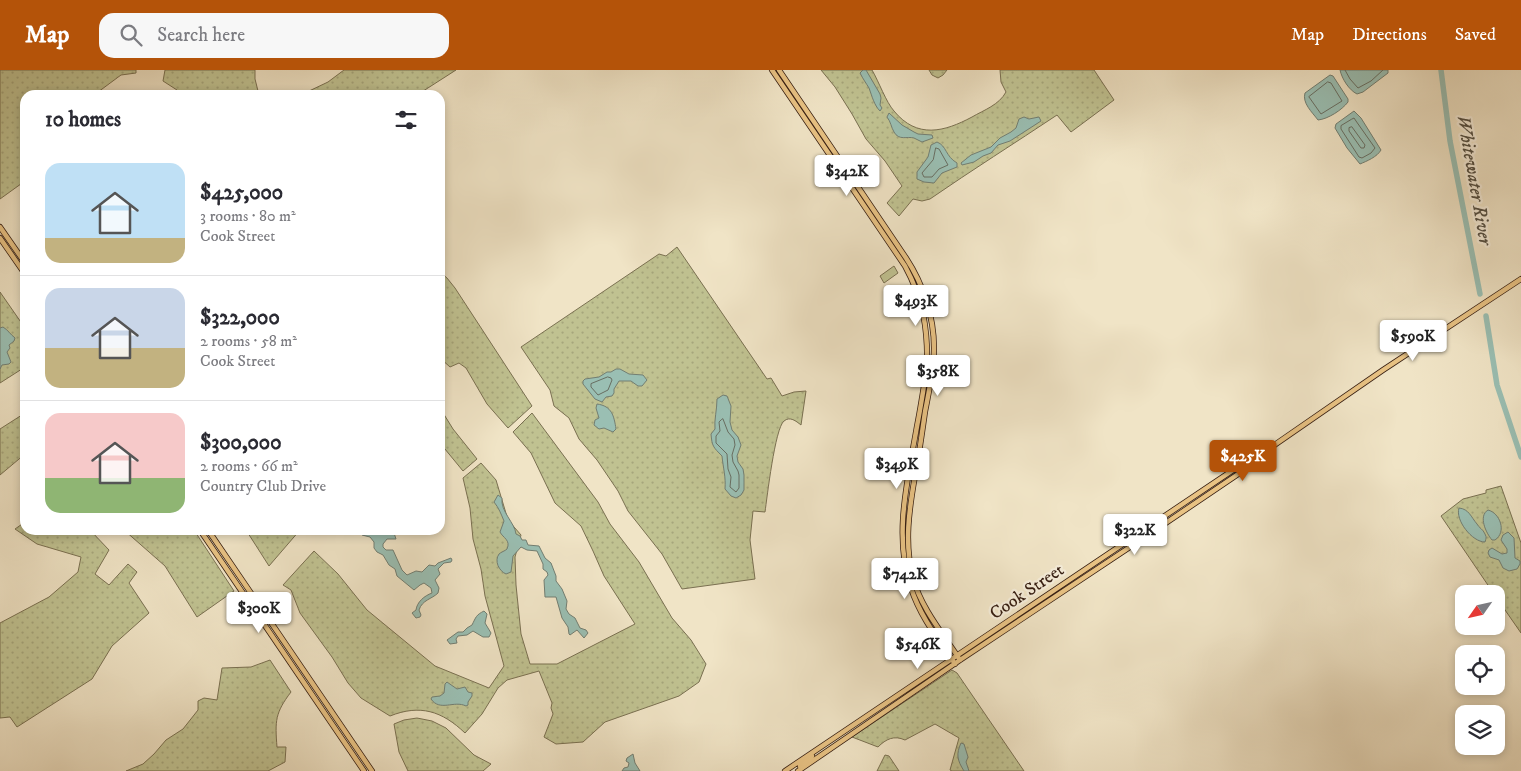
<!DOCTYPE html>
<html lang="en">
<head>
<meta charset="utf-8">
<style>
	body { margin:0; font-family:"IM FELL DW Pica",serif; background:#f7f7f7; color:#2b2b33; height:100vh; display:flex; flex-direction:column; font-size:19px; white-space:nowrap }
	* { box-sizing:border-box; margin:0 }
	p { font-size:16px; color:#7c7c81 }
	.icon { flex:none; width:28px; height:28px; fill:none; stroke:currentColor; stroke-width:2; stroke-linecap:round; stroke-linejoin:round }
	.map { position:relative; flex:1; overflow:hidden }
	.side { position:absolute; left:20px; top:20px; width:425px; height:445px; display:flex; flex-direction:column; background:#fff; border-radius:15px; box-shadow:0 2px 8px #0003 }
	.side>* { flex:none }
	.needle { width:32px; rotate:236deg }
	.tools { position:absolute; left:1455px; top:515px; display:grid; gap:10px }
	.tools a { display:grid; place-items:center; width:50px; height:50px; border-radius:10px; background:#fff; box-shadow:0 2px 8px #0003; font-size:25px }
	.price { position:absolute; translate:-50% -42px; padding:0 11px; border-radius:5px; background:#fff; color:#222; font-size:16px; line-height:32px; filter:drop-shadow(0 1px 2px #0008) }
	.price::after { content:''; position:absolute; left:50%; top:30px; width:15px; height:11px; margin-left:-8px; background:inherit; clip-path:polygon(0 0,100% 0,50% 100%) }
	.price.on { background:#b45309; color:#fff }
	ul { padding:0; list-style:none }
	li { display:flex; align-items:center; gap:15px; height:125px; padding:0 25px }
	li+li { border-top:1px solid #e1e1e2 }
	li span { display:grid; place-items:center; flex:none; width:140px; height:100px; border-radius:15px; color:#555 }
	li>.icon { margin-inline-start:auto }
	span .icon { width:60px; height:60px; fill:#fffc; stroke-width:1 }
	li b { font-size:21px }
	h2 { display:flex; justify-content:space-between; align-items:center; height:60px; padding:0 25px; font-size:21px }
	header { display:flex; align-items:center; gap:30px; box-sizing:border-box; height:70px; padding:0 25px; background:#b45309; color:#fff }
	header strong { font-size:24px }
	nav { display:flex; gap:28px; margin-inline-start:auto; font-size:18px }
	.search { width:350px; height:45px; background:#f7f7f7; display:flex; align-items:center; gap:12px; box-sizing:border-box; padding:0 18px; border-radius:15px; color:#7c7c81; font-size:19px }
	.map>svg:first-child { display:block }
</style>
</head>
<body>
<header>
<strong>Map</strong>
<div class="search"><svg class="icon" aria-label="search" viewBox="0 0 24 24"><circle cx="10" cy="10" r="6"/><path d="M15 15l6 6"/></svg>Search here</div>
<nav><a>Map</a><a>Directions</a><a>Saved</a></nav>
</header>
<div class="map">
<svg width="1521" height="701" viewBox="0 0 1521 701">
	<defs>
		<pattern id="grass-dots" width="8" height="8" patternUnits="userSpaceOnUse" patternTransform="scale(1.25)"><rect width="8" height="8" fill="#c0c291"/><path d="M2 2h.1M6 6h.1" fill="none" stroke="#a6a67c" stroke-width="1.8" stroke-linecap="round"/></pattern>
	</defs>
	<rect width="100%" height="100%" fill="#f0e4c6"/>
	<filter id="stains"><feTurbulence type="fractalNoise" baseFrequency=".004" numOctaves="4"/><feColorMatrix values="0 0 0 0 .2 0 0 0 0 .09 0 0 0 0 .02 0 0 0 .5 -.17"/></filter>
	<radialGradient id="worn" r=".72"><stop offset=".6" stop-color="#630" stop-opacity="0"/><stop offset="1" stop-color="#630" stop-opacity=".3"/></radialGradient>
	<path fill="url(#grass-dots)" stroke="#7a7051" d="M0 0H136V3L121 5 94 25H25V111L0 129Z
		M165 0H255V9L259 25H180L177 20 163 11Z
		M344 0H456L417 25H308L307 22 328 12Z
		M821 0H872C879 12 886 32 894 41 917 69 944 62 972 47 984 40 999 35 1006 22L1001 12 1000 0H1094L1114 30 1071 62 1057 45C1015 73 972 100 930 129L922 131 913 129 899 146 887 133 902 116 885 91 866 69 852 44 835 17Z
		M929 0H947L943 5 938 8 932 5Z
		M677 177 767 309 771 308 782 326 794 322 806 321 801 355C796 351 790 346 784 351 775 358 767 428 765 442L753 441 750 470 755 509 682 519 662 484 628 441 618 421 597 390 579 369 569 348 554 336 550 320 521 277 659 184 666 186Z
		M440 202 447 208 455 218 532 336 508 358 487 334 466 298 459 293 450 297 440 288Z
		M0 222 25 258V297L0 313Z
		M440 338 453 359 477 389 463 401 440 373Z
		M25 343V384L0 405V359Z
		M532 343 598 432 610 454 639 492 672 548 691 570 706 594 699 612 679 626 605 652 583 672 556 674 544 667 553 644 551 638 552 633 539 601 507 610 498 618 482 644 465 663C442 641 420 634 390 646L361 628 348 613 332 587 300 543 291 520 283 515 314 481 338 504 367 540 435 596 489 618 504 596 485 526 481 499 473 469 470 438 463 408 481 393 496 410 508 450 521 465 515 487 516 515 521 564 530 594H557L635 554 604 506 593 481 581 456 555 433 531 383 513 362Z
		M1501 416 1521 473V563L1496 527V524H1494L1441 446 1463 429 1486 423V420Z
		M25 452V460H90L109 480 95 504 109 515 128 494 137 502 129 513 149 543 112 576 92 609 17 657 10 647 0 648V553L49 527 78 502 81 487 37 474 15 459Z
		M124 460H194L234 521 197 547 165 496Z
		M246 460H300L269 496Z
		M270 590 291 622C275 643 275 651 277 677H286L285 692 268 701H126L143 694 154 684 166 670 183 659 198 640V631L204 628 217 630 222 598 251 597Z
		M952 600 957 603 1024 701H952L950 700 959 668 935 654 905 670C894 665 886 669 878 677L852 667Z
		M417 648 432 651 446 658 474 685 491 694 483 701H408L399 682 394 654 404 650Z
		M885 685 889 686 899 701H877Z"/>
	<path fill="#c0c291" stroke="#7a7051" d="M894 196 898 203 884 213 880 206Z"/>
	<path fill="#9abfb3" stroke="#727e72" d="M863 0H866L880 24 881 28 880 35 882 38 880 41C874 35 872 26 869 18 866 13 863 9 860 3Z
		M1340 0H1388V3L1363 22 1357 24C1349 20 1342 9 1340 0Z
		M1330 5 1333 6 1348 29V32C1342 40 1328 49 1318 50 1312 42 1302 33 1305 23Z
		M1354 41 1361 48 1381 80C1377 87 1367 91 1360 94L1347 78 1335 58 1336 54Z
		M889 43 902 55 914 62 918 64 932 65 933 68 922 72C919 71 917 69 914 68 907 66 899 71 894 62 891 57 891 52 887 47Z
		M1024 47 1029 49 1039 47 1041 51 1010 71 998 75 991 83 983 86 974 92 962 95 961 93 971 85 991 77 1000 68 1011 62 1016 58 1019 49Z
		M937 72C947 76 945 86 957 93V97L942 103 934 113 924 112 917 109V102L928 87 931 75Z
		M3 257C8 260 10 264 15 268L14 271 9 275 10 278 7 282 11 292 9 294 2 295 0 299V258Z
		M616 299H620L629 304 643 305 647 310 642 316H638L631 311H619L614 319V323L612 326 606 327 602 332 595 329 583 314V311L585 309 599 307 607 302H611Z
		M723 325 727 326 731 336 730 352 732 360 738 367 741 375 737 386 738 392 743 399 744 405V420L741 425 736 428 731 426 725 419C726 407 723 397 722 386 713 377 712 376 711 364L715 359C714 350 717 340 717 329Z
		M597 334C612 336 614 346 616 359L613 362 604 358 599 359 594 355 595 350 599 348 596 338Z
		M498 425 502 428C500 441 515 453 516 464L520 466 522 470H526L528 475 539 476 545 488 551 493 556 506V511L562 519 567 531 566 539 569 544 575 548 580 558 586 560 588 563 584 568 577 560 570 565 569 564 568 557 562 548 556 527H545L544 510 548 505 547 502 543 499V494L537 481 527 480 521 477 513 486 511 502 506 504C499 501 494 491 499 484 501 482 505 481 507 479 511 470 503 468 500 462L504 451C501 444 499 438 494 432Z
		M1459 438C1469 439 1471 447 1477 454 1479 458 1483 459 1485 464 1487 468 1486 468 1485 472 1472 472 1455 450 1459 438Z
		M1488 440C1500 443 1507 462 1495 470H1492C1486 463 1478 446 1488 440Z
		M357 460H393L396 469H387L383 474V477L386 480H393L402 500 407 505 416 501 422 502 429 495 435 496 438 493 451 488 452 490 451 492 444 493 438 499 440 504 435 510 439 518 438 523C432 529 422 530 419 540L421 545 420 547 416 548 412 543 416 540C417 532 424 526 432 523L431 518 424 513 420 515 414 520 397 506 395 499 389 495 383 485 377 482 374 478V472L370 467 362 465Z
		M1508 462 1514 468 1515 488 1520 491V494L1517 499 1509 501 1503 498 1499 490 1490 487 1488 483 1489 480 1492 478 1502 484 1507 483V479L1501 470 1503 465Z
		M484 541 487 544 485 553 491 563 489 567H483L473 561 467 565 458 566 456 569 457 573 450 574 447 570 458 562H463L467 558 472 555C476 547 476 545 484 541Z
		M447 612 457 619 465 617 468 622 472 623V626L468 632V635L466 636C454 630 440 642 431 629L432 627 440 626 444 623 445 614Z
		M961 673 964 674 968 687 966 692 969 701H964C957 690 956 684 961 673Z
		M633 684 635 693 640 701H622L624 698 628 697 629 693 626 691 627 688Z"/>
	<g fill="none" stroke-linecap="round" stroke-linejoin="round">
		<path stroke="#686e62" stroke-width="1" d="M1345 0 1350 9 1358 18 1371 11 1383 0
			M1328 12 1331 13 1342 31 1321 44 1309 27Z
			M1352 49 1354 48 1356 51 1375 78 1371 83 1362 88 1359 87 1341 59V56Z
			M1352 57 1365 75 1364 78H1361L1349 61V58Z
			M936 78 939 79 948 95 939 99 932 107H924L922 103 933 90Z
			M608 307 611 308 612 310 608 320 598 325 591 317V314Z
			M723 349 728 362 734 369 735 375 732 385 733 392 738 401 739 405V418L736 422 730 417 731 407 728 399 727 384 716 373V366L720 361 719 352 721 350Z"/>
		<path stroke="#9abfb3" stroke-width="5.5" d="M1441 0 1450 71 1480 224
			M1486 246 1497 315 1521 387"/>
		<defs>
			<path id="major" d="M772 0 905 196C923 229 928 259 927 296 924 316 921 336 917 356 908 409 893 466 911 518 920 546 938 569 955 594
				M779 0 906 188C923 214 934 246 934 278 934 299 929 321 925 342 922 363 919 385 915 406 909 440 904 474 913 508 921 538 943 564 960 590
				M0 157 25 193
				M0 168 25 204
				M200 460 364 701
				M208 460 372 701
				M801 699 800 696 812 686
				M785 701 1254 386 1260 385 1383 300 1521 209
				M798 701 960 590 1148 465 1256 392 1260 385"/>
		</defs>
		<use href="#major" stroke="#351d11" stroke-width="6"/>
		<use href="#major" stroke="#e8c283" stroke-width="4.5"/>
	</g>
	<g text-anchor="middle" dominant-baseline="central" stroke-width="4.5" stroke-linejoin="round" paint-order="stroke">
		<g font-size="18" fill="#351d11" stroke="#f5edda">
			<text transform="translate(1027 522) rotate(-34)">Cook Street</text>
		</g>
		<g font-size="19" font-style="italic" fill="#534e42" stroke="#f5edda">
			<text transform="translate(1474 110) rotate(80)">Whitewater River</text>
		</g>
	</g>
	<rect width="100%" height="100%" filter="url(#stains)"/>
	<rect width="100%" height="100%" fill="url(#worn)"/>
</svg>
<div class="tools">
<a><svg class="needle" viewBox="-14 -14 28 28"><path d="M0-13l5 13h-10z" fill="#e53935"/><path d="M0 13l5-13h-10z" fill="#7c7c81"/></svg></a>
<a><svg class="icon" aria-label="locate" viewBox="0 0 24 24"><circle cx="12" cy="12" r="6"/><path d="M12 2v4M12 18v4M2 12h4M18 12h4"/></svg></a>
<a><svg class="icon" aria-label="layers" viewBox="0 0 24 24"><path d="M12 4l9 5-9 5-9-5zM3 14l9 5 9-5"/></svg></a>
</div>
<b class="price" style="left:847px;top:127px">$342K</b>
<b class="price" style="left:916px;top:257px">$493K</b>
<b class="price" style="left:1413px;top:292px">$590K</b>
<b class="price" style="left:938px;top:327px">$358K</b>
<b class="price on" style="left:1243px;top:412px">$425K</b>
<b class="price" style="left:897px;top:420px">$349K</b>
<b class="price" style="left:1135px;top:486px">$322K</b>
<b class="price" style="left:905px;top:530px">$742K</b>
<b class="price" style="left:259px;top:564px">$300K</b>
<b class="price" style="left:918px;top:600px">$546K</b>
<section class="side">
<h2>10 homes<svg class="icon" aria-label="filters" viewBox="0 0 24 24"><path d="M4 7h16M4 17h16"/><circle cx="9" cy="7" r="2"/><circle cx="15" cy="17" r="2"/></svg></h2>
<ul>
<li><span style="background:linear-gradient(#bfe0f5 75%,#c2b280 0)"><svg class="icon" aria-label="home" viewBox="0 0 24 24"><path d="M3 11l9-7 9 7M6 9v11h12V9"/></svg></span><div><b>$425,000</b><p>3 rooms · 80 m²</p><p>Cook Street</p></div></li>
<li><span style="background:linear-gradient(#c9d6e8 60%,#c2b280 0)"><svg class="icon" aria-label="home" viewBox="0 0 24 24"><path d="M3 11l9-7 9 7M6 9v11h12V9"/></svg></span><div><b>$322,000</b><p>2 rooms · 58 m²</p><p>Cook Street</p></div></li>
<li><span style="background:linear-gradient(#f6c9c9 65%,#8fb573 0)"><svg class="icon" aria-label="home" viewBox="0 0 24 24"><path d="M3 11l9-7 9 7M6 9v11h12V9"/></svg></span><div><b>$300,000</b><p>2 rooms · 66 m²</p><p>Country Club Drive</p></div></li>
</ul>
</section>
</div>
</body>
</html>
